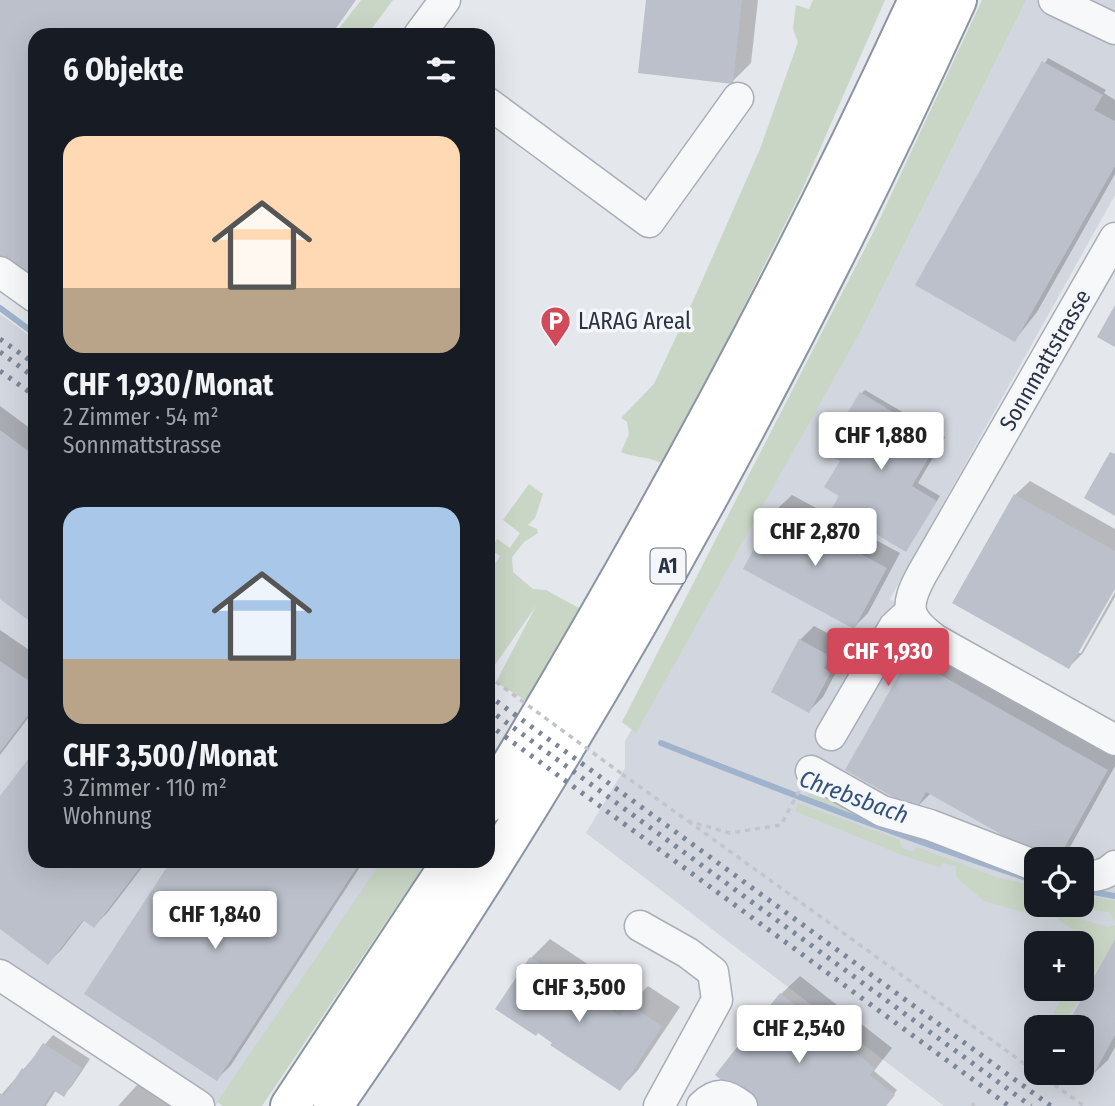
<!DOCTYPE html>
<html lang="de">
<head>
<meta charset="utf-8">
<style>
	body { margin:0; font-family:"Fira Sans Condensed",sans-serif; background:#20242c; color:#f1f3f6; height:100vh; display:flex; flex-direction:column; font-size:26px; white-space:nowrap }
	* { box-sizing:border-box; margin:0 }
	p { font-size:23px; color:#9ea1a6 }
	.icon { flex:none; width:38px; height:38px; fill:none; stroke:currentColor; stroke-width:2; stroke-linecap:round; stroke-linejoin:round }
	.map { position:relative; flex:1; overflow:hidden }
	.sheet { position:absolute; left:28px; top:28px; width:467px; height:840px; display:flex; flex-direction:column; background:#171b24; border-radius:21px; box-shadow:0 7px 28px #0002 }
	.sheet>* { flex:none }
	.controls { position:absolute; left:1024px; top:847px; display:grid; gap:14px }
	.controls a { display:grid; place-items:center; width:70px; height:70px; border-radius:14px; background:#171b24; box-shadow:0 7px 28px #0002; font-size:35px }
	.price { position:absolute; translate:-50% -60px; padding:0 16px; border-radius:7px; background:#fff; color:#222; font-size:23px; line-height:46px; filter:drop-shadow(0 2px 4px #0008) }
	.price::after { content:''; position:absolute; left:50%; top:42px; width:21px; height:16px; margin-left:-10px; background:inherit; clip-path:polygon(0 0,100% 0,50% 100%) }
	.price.selected { background:#d1495b; color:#fff }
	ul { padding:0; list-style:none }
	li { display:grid; align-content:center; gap:14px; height:371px; padding:0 35px }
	li span { display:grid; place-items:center; height:217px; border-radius:21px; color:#555 }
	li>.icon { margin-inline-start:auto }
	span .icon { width:126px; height:126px; fill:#fffc; stroke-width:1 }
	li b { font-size:30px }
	h2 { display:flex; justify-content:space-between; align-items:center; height:84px; padding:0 35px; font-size:30px }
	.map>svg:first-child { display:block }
</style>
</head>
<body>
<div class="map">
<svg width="1115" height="1106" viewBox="0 0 1115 1106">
	<rect width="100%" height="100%" fill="#e4e7ec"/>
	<path fill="#d2d6de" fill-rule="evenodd" d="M1025 0H1115V195L890 599 1115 721V1106H944L586 833 625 768V741L789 458ZM1036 859H1082V905H1036ZM1036 943H1082V989H1036ZM1036 1027H1082V1073H1036Z
		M0 314 35 340V861H384L239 1079 215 1106H199L0 975Z"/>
	<path fill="#c9d6c5" d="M361 0H393L367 35H334Z
		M813 0H885L802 190 730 334 661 463C647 456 635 458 621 452L629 434 627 422 621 418 654 384 697 292 760 149 798 42 793 29 796 5 809 9Z
		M982 0H1026L861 330 636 733 622 722 876 227Z
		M529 484 543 494 535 518 528 525 537 529 538 533 524 542 512 557 513 572 533 589 546 590 579 608 526 701 496 682 536 606 490 672 488 670V569L491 570 500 556 490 549 497 539 510 548 520 533 503 520Z
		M810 792 870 813 1036 879 960 857 803 799Z
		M798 803 900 840 902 848 913 852 917 847 999 878 1036 886V905H1082V895L1115 901V921L1109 912 1092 910 1080 919 1107 927 1115 925V939L1063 1027H1047L1066 989H1082V943H1078V934L1051 914 1022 912 984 901 956 877V866L944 863 939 867 907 857 795 811Z
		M382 861H427L262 1106H223L217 1102Z"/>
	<path fill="#0003" d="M647 0H758L751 63 732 82Z
		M1048 58 1106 90 1104 93 1115 100V174L1037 312 1015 340 917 285Z
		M865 390 945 437 918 483 940 496 906 550 842 495V461L861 394Z
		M0 406 35 432V623L0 597Z
		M1030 481 1115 529V585L1076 653H1081L1115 592V597L1083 653 1069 667 1015 495Z
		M792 495 900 553 868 613 854 627 777 509Z
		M814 626 843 641 837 653 844 657 823 697 809 711 800 640Z
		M0 630 35 654V709L0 755Z
		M924 644 1115 752V766L1069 849 1058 859H1048L931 793 916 808 910 659Z
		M35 753V861H147L108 912 94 926 85 919 62 949 48 963 0 926V799Z
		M173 861H364L231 1065 217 1079Z
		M550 939 637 997 648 986 680 1007 638 1070 620 1089 531 958Z
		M1115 943V1047L1108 1060 1089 1078 1079 1073H1082V1027H1068Z
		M800 976 892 1048 874 1071 897 1090 885 1106H757L781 994Z
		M53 1035 90 1059 72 1086 63 1095 56 1090 46 1106H0L2 1094Z
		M138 1084 171 1106H118Z"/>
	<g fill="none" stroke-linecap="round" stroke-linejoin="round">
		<path stroke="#9fb4cc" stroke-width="6" d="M0 308 35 334
			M661 743C785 792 909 840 1036 881
			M1082 890 1115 896"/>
	</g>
	<path fill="#bbc0ca" d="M0 0H356L331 35H35V285L0 259Z
		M646 0H742L733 84 638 73Z
		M1042 61 1103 95 1094 110 1115 121V166L1015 342 915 285Z
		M1115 305V347L1097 337Z
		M860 392 939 440 912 486 937 501 906 552 832 508 839 496 824 487 840 461 824 452Z
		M0 430 35 456V625L0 599Z
		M1110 452 1115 454V516L1084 498Z
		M1014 494 1115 551V589L1069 669 952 603Z
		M776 508 887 568 854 629 743 569Z
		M799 639 830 656 824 668 831 672 809 713 771 692Z
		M909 657 1108 770 1058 859H1045L926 792 916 810 845 770Z
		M0 661 35 685V706L0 752Z
		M35 750V861H145L94 928 83 920 48 965 0 929V796Z
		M171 861H361L217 1081 84 994Z
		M1115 939V1035L1090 1081 1075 1073H1082V1027H1066Z
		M530 957 620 1016 628 1004 662 1026 620 1091 550 1045 552 1043 538 1033 536 1036 495 1009Z
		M780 993 875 1068 870 1075 895 1095 886 1106H755L715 1075Z
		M43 1043 82 1068 64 1097 53 1090 43 1106H0V1093L4 1096 22 1068 25 1070Z"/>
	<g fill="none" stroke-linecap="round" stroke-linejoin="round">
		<defs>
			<path id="minor" d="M1054 0 1115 29
				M419 35 445 0
				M488 103 649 222 738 98
				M1115 238 922 574C904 607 906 618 936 640L1115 740
				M0 272 35 297
				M831 735 894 627 910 612
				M811 771 882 811 930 825 1036 866
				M1082 875C1093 878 1106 875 1115 866
				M640 926 688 953 713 972 717 1000 659 1106
				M0 975 199 1106
				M702 1106C717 1091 727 1094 742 1106"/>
			<path id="highway" d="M488 803C646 543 791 276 918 0
				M290 1106 452 861
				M333 1106C574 759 781 385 957 0"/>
		</defs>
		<use href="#minor" stroke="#a9aeb7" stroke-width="33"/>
		<use href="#highway" stroke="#8b94a3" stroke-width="42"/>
		<path stroke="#c2c5cb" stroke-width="3.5" stroke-dasharray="5 5" stroke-linecap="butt" d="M488 676 496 682
			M622 774 688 821 730 833 781 825 799 791
			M688 821 1036 1072
			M1038 1073 1084 1106
			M972 1103 974 1106"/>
		<use href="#minor" stroke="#f7f8fa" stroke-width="30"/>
		<use href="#highway" stroke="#fff" stroke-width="38"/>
		<path stroke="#7d8696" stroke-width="5" stroke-dasharray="3.5 7" stroke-linecap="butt" d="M0 339 35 364
			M0 352 35 378
			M0 371 35 396
			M488 695 1051 1106
			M488 709 1031 1106
			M488 724 1009 1106"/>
		<path stroke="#c2c5cb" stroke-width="3.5" stroke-dasharray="5 5" stroke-linecap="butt" d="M496 682 622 774"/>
	</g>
	<defs>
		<symbol id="parking-pin" viewBox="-11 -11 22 30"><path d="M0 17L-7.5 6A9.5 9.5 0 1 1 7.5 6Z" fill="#d1495b" stroke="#f4f6f9"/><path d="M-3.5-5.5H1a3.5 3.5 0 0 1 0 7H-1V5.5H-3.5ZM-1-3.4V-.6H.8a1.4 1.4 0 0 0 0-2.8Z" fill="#fff"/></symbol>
	</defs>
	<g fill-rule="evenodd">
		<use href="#parking-pin" x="538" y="304" width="35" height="47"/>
	</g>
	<g text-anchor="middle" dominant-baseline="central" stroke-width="7" stroke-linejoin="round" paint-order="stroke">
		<rect fill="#f4f6f9" stroke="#676e7b" stroke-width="2" x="650.5" y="548.5" width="35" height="35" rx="5"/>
		<g font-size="21" font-weight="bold" fill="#2b3445">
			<text x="668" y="566">A1</text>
		</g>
		<g font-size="23" fill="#2b3445" stroke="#f4f6f9" text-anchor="start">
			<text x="578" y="321">LARAG Areal</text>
		</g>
		<g font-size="23" fill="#2b3445" stroke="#f4f6f9">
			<text transform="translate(1045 360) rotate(-60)">Sonnmattstrasse</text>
		</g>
		<g font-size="24" font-style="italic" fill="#34527a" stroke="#f4f6f9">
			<text transform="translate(854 797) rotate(20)">Chrebsbach</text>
		</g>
	</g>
</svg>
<div class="controls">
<a><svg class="icon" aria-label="locate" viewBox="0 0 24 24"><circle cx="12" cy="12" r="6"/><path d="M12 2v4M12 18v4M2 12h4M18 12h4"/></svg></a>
<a>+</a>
<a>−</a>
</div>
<b class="price" style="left:881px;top:472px">CHF 1,880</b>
<b class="price" style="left:815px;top:568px">CHF 2,870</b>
<b class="price selected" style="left:888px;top:688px">CHF 1,930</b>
<b class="price" style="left:215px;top:951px">CHF 1,840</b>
<b class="price" style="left:579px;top:1024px">CHF 3,500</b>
<b class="price" style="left:799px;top:1065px">CHF 2,540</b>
<section class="sheet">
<h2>6 Objekte<svg class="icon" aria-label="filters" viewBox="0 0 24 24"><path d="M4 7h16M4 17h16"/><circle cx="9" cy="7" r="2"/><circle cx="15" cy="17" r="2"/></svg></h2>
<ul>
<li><span style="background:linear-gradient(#ffd9b3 70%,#b9a48a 0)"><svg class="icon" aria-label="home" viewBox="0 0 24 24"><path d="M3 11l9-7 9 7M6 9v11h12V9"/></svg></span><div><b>CHF 1,930/Monat</b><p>2 Zimmer · 54 m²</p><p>Sonnmattstrasse</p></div></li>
<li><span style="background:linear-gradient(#a9c7e8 70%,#b9a48a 0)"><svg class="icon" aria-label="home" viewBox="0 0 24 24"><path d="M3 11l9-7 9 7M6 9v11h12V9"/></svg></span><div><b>CHF 3,500/Monat</b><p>3 Zimmer · 110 m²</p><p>Wohnung</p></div></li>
</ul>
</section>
</div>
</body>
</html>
